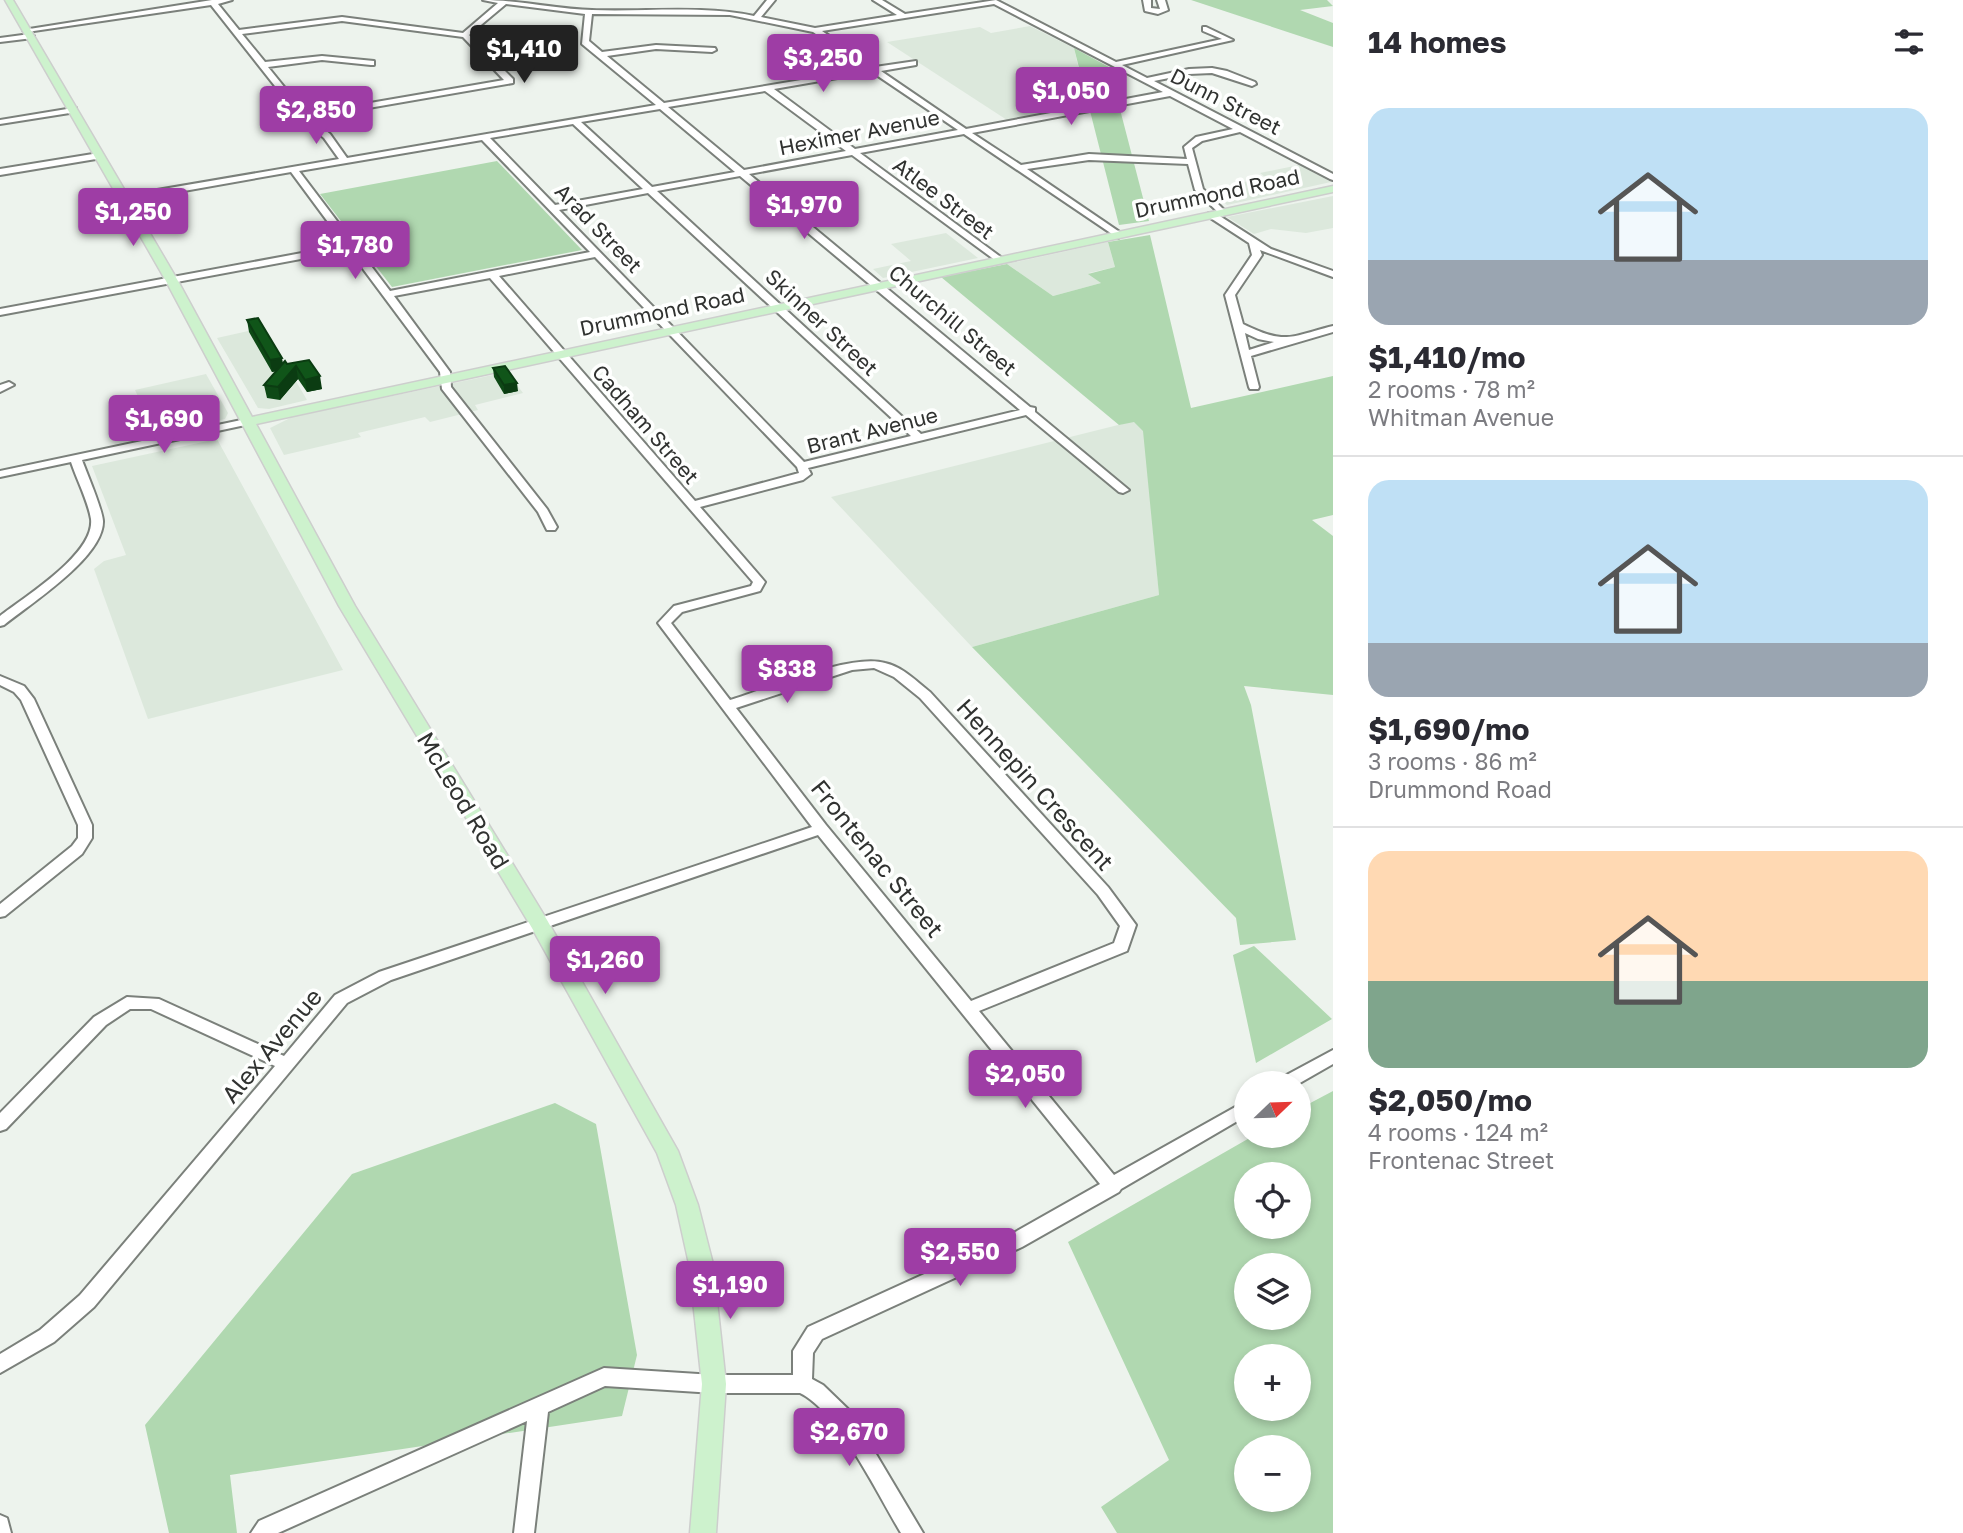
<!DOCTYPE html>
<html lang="en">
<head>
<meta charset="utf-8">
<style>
	body { margin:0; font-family:"Golos Text",sans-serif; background:#f2f2f3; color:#2b2b33; height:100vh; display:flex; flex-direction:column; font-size:26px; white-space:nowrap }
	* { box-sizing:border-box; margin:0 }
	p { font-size:23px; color:#7c7c81 }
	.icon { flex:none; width:38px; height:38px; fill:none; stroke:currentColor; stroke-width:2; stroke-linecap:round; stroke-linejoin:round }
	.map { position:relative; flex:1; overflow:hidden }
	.details { display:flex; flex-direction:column; background:#fff; width:630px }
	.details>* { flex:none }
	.needle { width:46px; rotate:67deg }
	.tools { position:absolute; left:1234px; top:1071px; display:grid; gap:14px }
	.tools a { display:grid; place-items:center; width:77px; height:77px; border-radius:50%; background:#fff; box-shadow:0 4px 10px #0003; font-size:35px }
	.price { position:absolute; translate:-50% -60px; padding:0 16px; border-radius:7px; background:#9e3da5; color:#fff; font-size:23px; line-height:46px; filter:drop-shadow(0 2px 4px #0008) }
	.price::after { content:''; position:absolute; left:50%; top:42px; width:21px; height:16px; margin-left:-10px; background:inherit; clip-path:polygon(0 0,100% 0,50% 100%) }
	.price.active { background:#222; color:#fff }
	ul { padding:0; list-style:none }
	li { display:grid; align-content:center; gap:14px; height:371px; padding:0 35px }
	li+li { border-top:2px solid #e1e1e2 }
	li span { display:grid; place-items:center; height:217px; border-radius:21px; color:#555 }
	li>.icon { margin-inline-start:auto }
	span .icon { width:126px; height:126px; fill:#fffc; stroke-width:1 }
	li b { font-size:30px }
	h2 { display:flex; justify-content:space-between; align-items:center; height:84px; padding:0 35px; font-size:30px }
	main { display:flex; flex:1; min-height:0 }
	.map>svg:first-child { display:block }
</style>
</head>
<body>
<main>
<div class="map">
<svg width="1333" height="1533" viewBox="0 0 1333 1533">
	<rect width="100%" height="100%" fill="#edf3ed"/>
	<path fill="#dce8dc" d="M1030 26 1074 48 1087 105 1007 120 887 42 980 27 991 33Z
		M1299 165 1331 182 1227 205 1211 190 1265 177 1260 173Z
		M1333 196V228L1306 233 1271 229 1254 234 1227 217Z
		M946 233 978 258 883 278 873 269 911 261 891 244Z
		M1108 242 1115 267 1089 273 1101 283 1053 296 1007 264Z
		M262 328 290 371 307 400 269 409 258 408 217 338Z
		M507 372 523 393 475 405 478 410 430 422 425 417 358 433 361 437 284 455 270 428 292 417Z
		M206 374 228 413 225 419 155 433 135 390Z
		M1134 421 1144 431 1159 595 972 647 831 497Z
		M217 439 343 670 148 719 94 569 104 561 126 555 92 466Z"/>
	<path fill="#b0d8b0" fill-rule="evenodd" d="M1191 0H1327L1333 6 1300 10 1333 23V47Z
		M1074 48 1109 67 1149 221 1119 225Z
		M497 161 582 250 392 287 320 194Z
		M1150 235 1191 408 1333 376V515L1312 520 1333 536V695L1244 686 1251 705 1296 940 1240 945 1236 918 972 647 1159 595 1143 431 1134 422 1119 425 941 277 1007 264 1053 296 1101 283 1088 274 1115 267 1108 242Z
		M1254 946 1332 1019 1256 1063 1233 955Z
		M1333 1091V1533H1117L1101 1507 1169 1460 1068 1242 1253 1136H1298L1299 1109ZM1246 1174H1298V1227H1246ZM1246 1265H1298V1318H1246ZM1246 1356H1298V1409H1246ZM1246 1447H1298V1500H1246Z
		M555 1103 596 1124 637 1355 622 1416 230 1475 237 1533H169L145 1425 352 1174Z"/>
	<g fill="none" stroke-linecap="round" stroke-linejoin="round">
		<defs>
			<path id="minor" d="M212 0H232L218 4 239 30 342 17 463 33 498 3 483 0C520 0 555 9 592 10 646 12 701 5 754 16L767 0H775L761 17 815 28 897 15 873 0H882L905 14 996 0 1116 62 1222 39 1203 31V27H1206L1233 40 1122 65 1147 78 1189 69 1212 68 1227 71 1255 82 1256 84 1252 86 1212 73 1189 74 1154 81 1333 174V180L1330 179 1240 132 1202 141 1192 148 1203 189 1227 213 1222 216 1195 190 1188 164 1089 160 1027 169 1121 233 1123 235 1118 238 964 134 860 153 1002 258V262L999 263 852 155 749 174 1030 407 1035 408V412L1129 490 1123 493 1119 492 1026 415 808 468 811 474 803 480 700 507 765 582 760 591 682 612 671 623 730 700C767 689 851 653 885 663 903 667 916 681 930 692L1108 887 1136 925 1127 951 979 1011 1114 1175 1246 1101V1116L1121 1189 1119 1192 1022 1247 822 1339 813 1353 812 1379 823 1385 851 1412 923 1533H901C878 1495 839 1412 800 1393H714L605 1386 548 1412 534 1533H514L527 1421 278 1533H251L259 1521 604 1368 714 1375H793V1351L808 1327 1010 1235 1100 1184 818 835 391 980 347 1003 94 1307 54 1342 0 1373V1354L40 1330 80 1295 275 1066 151 1009H130L106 1025 6 1129 0 1131V1113L94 1017 127 997 159 999 284 1056 335 995 379 972 812 827 658 623 674 606 751 586 753 582 490 278 394 296 450 372 451 387 547 509 557 527 555 530H547L538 512 442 389 440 372 349 250 0 315V309L345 245 291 172 122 202 118 199 122 196 339 159 324 138 301 119 211 5 27 32 23 30ZM506 4 585 14 582 44 656 105 347 158 330 134 311 118 513 83V79L469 35ZM994 4 1163 92 966 129 881 71 916 65V61L875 67 822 31ZM592 14 730 15 813 32 867 69 664 103 607 56 656 49 712 52 716 50 715 48 656 45 602 52 589 41ZM342 21 463 37 504 80 306 114 268 67 322 60 371 65H374V61L322 56 265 62 242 34ZM872 72 958 130 855 149 774 89ZM765 91 846 151 744 170 668 107ZM1170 96 1233 129 1196 137 1184 147 1187 159 1089 154 1021 165 972 133ZM660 109 735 172 652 187 581 122ZM573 124 643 189 555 205 490 138ZM482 140 590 252 390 291 299 171ZM740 176 1020 410 921 434 657 191ZM648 193 911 436 804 462 559 210ZM595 257 797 467 799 473 695 501 499 276ZM874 668 894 677 920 698 1098 895 1120 926 1114 943 971 1001 826 825 736 708 852 670Z
				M1143 0H1151V8L1160 9 1157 0H1165L1168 10 1158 14 1145 11Z
				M30 34 34 36 33 38 0 42V38Z
				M73 108H76V112L0 124V120Z
				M99 153 103 156 102 158 0 175V169Z
				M1209 213H1215L1271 249 1333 271V277L1260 250 1262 255 1235 295 1243 324C1286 345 1289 337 1333 326V332L1251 356 1259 387 1258 389H1250L1249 387 1225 295 1252 255 1249 243 1209 217ZM1245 333 1258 339 1274 342 1249 350Z
				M9 382 14 385 0 392V385Z
				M246 419 250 420V424L82 460C87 474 102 508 103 521 104 557 30 604 4 625L0 626V616C24 597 95 554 91 519 88 501 77 480 71 462L0 477V471Z
				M0 676 24 686 34 699 92 825V838L82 854 5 916 0 917V904L72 846 78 838V825L21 700 14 692 0 685Z
				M1333 1050V1064L1298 1084 1279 1083 1281 1078Z
				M0 1515 7 1518 11 1533H0Z"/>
			<path id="major" d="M5 0H13L178 281 252 417 1333 186V192L256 424 355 606 547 920 678 1151 698 1205 713 1264 726 1384 716 1533H690L702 1384 689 1264 676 1205 657 1153 532 928 339 606 166 281Z"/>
		</defs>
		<use href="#minor" stroke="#7b807b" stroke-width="4"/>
		<use href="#major" stroke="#cdcecd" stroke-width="3"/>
		<use href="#minor" fill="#fff" fill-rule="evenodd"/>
		<use href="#major" fill="#cdf2cd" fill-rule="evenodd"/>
	</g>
	<path fill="#0e4916" d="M247 320 283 363 287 364 309 360 322 389 307 392 298 379 280 400 267 398 264 385 276 371 272 372 249 332Z
		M493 368 518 391 504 394 494 377Z"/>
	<path fill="#0b3c12" d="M282 358 284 370 272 372 270 360Z
		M296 366 298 379 280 400 278 387Z
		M320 376 322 389 307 392 305 380Z
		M517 383 518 391 504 394V385Z"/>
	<path fill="#105519" stroke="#0b3c12" stroke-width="2" d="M258 318 282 358 270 360 247 320Z
		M309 360 320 376 305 380 296 366 278 387 264 385 285 361 287 364Z
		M505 366 517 383 504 385 493 368Z"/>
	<g text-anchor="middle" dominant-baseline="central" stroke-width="7" stroke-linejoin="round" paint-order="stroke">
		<g font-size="21" fill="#303230" stroke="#fefffe">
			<text transform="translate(1226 101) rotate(27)">Dunn Street</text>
			<text transform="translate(859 132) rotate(-11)">Heximer Avenue</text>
			<text transform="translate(1217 193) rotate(-12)">Drummond Road</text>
			<text transform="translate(944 198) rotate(37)">Atlee Street</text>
			<text transform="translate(599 228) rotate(46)">Arad Street</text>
			<text transform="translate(662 311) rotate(-12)">Drummond Road</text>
			<text transform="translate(953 320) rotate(40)">Churchill Street</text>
			<text transform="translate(822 322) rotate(43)">Skinner Street</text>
			<text transform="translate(646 424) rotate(49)">Cadham Street</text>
			<text transform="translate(872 430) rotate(-14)">Brant Avenue</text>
		</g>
		<g font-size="24" fill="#303230" stroke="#fefffe">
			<text transform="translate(1036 784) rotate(48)">Hennepin Crescent</text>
			<text transform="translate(464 800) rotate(59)">McLeod Road</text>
			<text transform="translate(878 858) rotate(51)">Frontenac Street</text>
			<text transform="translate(271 1045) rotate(-50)">Alex Avenue</text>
		</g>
	</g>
</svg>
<div class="tools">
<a><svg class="needle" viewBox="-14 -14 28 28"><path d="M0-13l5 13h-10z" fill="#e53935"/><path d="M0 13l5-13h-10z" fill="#7c7c81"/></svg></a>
<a><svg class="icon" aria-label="locate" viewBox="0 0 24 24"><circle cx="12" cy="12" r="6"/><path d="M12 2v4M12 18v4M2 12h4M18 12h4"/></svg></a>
<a><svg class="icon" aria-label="layers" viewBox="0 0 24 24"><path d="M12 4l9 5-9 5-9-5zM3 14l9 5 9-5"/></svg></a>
<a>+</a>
<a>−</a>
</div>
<b class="price active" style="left:524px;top:85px">$1,410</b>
<b class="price" style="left:823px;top:94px">$3,250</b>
<b class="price" style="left:1071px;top:127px">$1,050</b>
<b class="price" style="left:316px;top:146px">$2,850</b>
<b class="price" style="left:804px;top:241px">$1,970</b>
<b class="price" style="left:133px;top:248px">$1,250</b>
<b class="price" style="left:355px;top:281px">$1,780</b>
<b class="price" style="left:164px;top:455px">$1,690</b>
<b class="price" style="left:787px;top:705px">$838</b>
<b class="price" style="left:605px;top:996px">$1,260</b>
<b class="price" style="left:1025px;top:1110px">$2,050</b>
<b class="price" style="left:960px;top:1288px">$2,550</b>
<b class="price" style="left:730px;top:1321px">$1,190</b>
<b class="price" style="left:849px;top:1468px">$2,670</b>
</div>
<section class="details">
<h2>14 homes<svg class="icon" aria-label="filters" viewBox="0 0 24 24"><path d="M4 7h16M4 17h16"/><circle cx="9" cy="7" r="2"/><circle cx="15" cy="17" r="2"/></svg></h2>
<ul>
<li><span style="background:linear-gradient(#bfe0f5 70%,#9aa5b1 0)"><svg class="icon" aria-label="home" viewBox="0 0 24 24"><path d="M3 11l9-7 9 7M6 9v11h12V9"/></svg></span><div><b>$1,410/mo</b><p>2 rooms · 78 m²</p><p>Whitman Avenue</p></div></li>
<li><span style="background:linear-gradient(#bfe0f5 75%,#9aa5b1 0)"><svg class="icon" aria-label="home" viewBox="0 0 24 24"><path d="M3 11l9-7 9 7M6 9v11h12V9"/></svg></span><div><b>$1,690/mo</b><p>3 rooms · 86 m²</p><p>Drummond Road</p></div></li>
<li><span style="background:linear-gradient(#ffd9b3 60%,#7fa58c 0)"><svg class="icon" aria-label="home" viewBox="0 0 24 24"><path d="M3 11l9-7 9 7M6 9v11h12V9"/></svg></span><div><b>$2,050/mo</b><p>4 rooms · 124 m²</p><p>Frontenac Street</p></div></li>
</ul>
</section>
</main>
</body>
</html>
